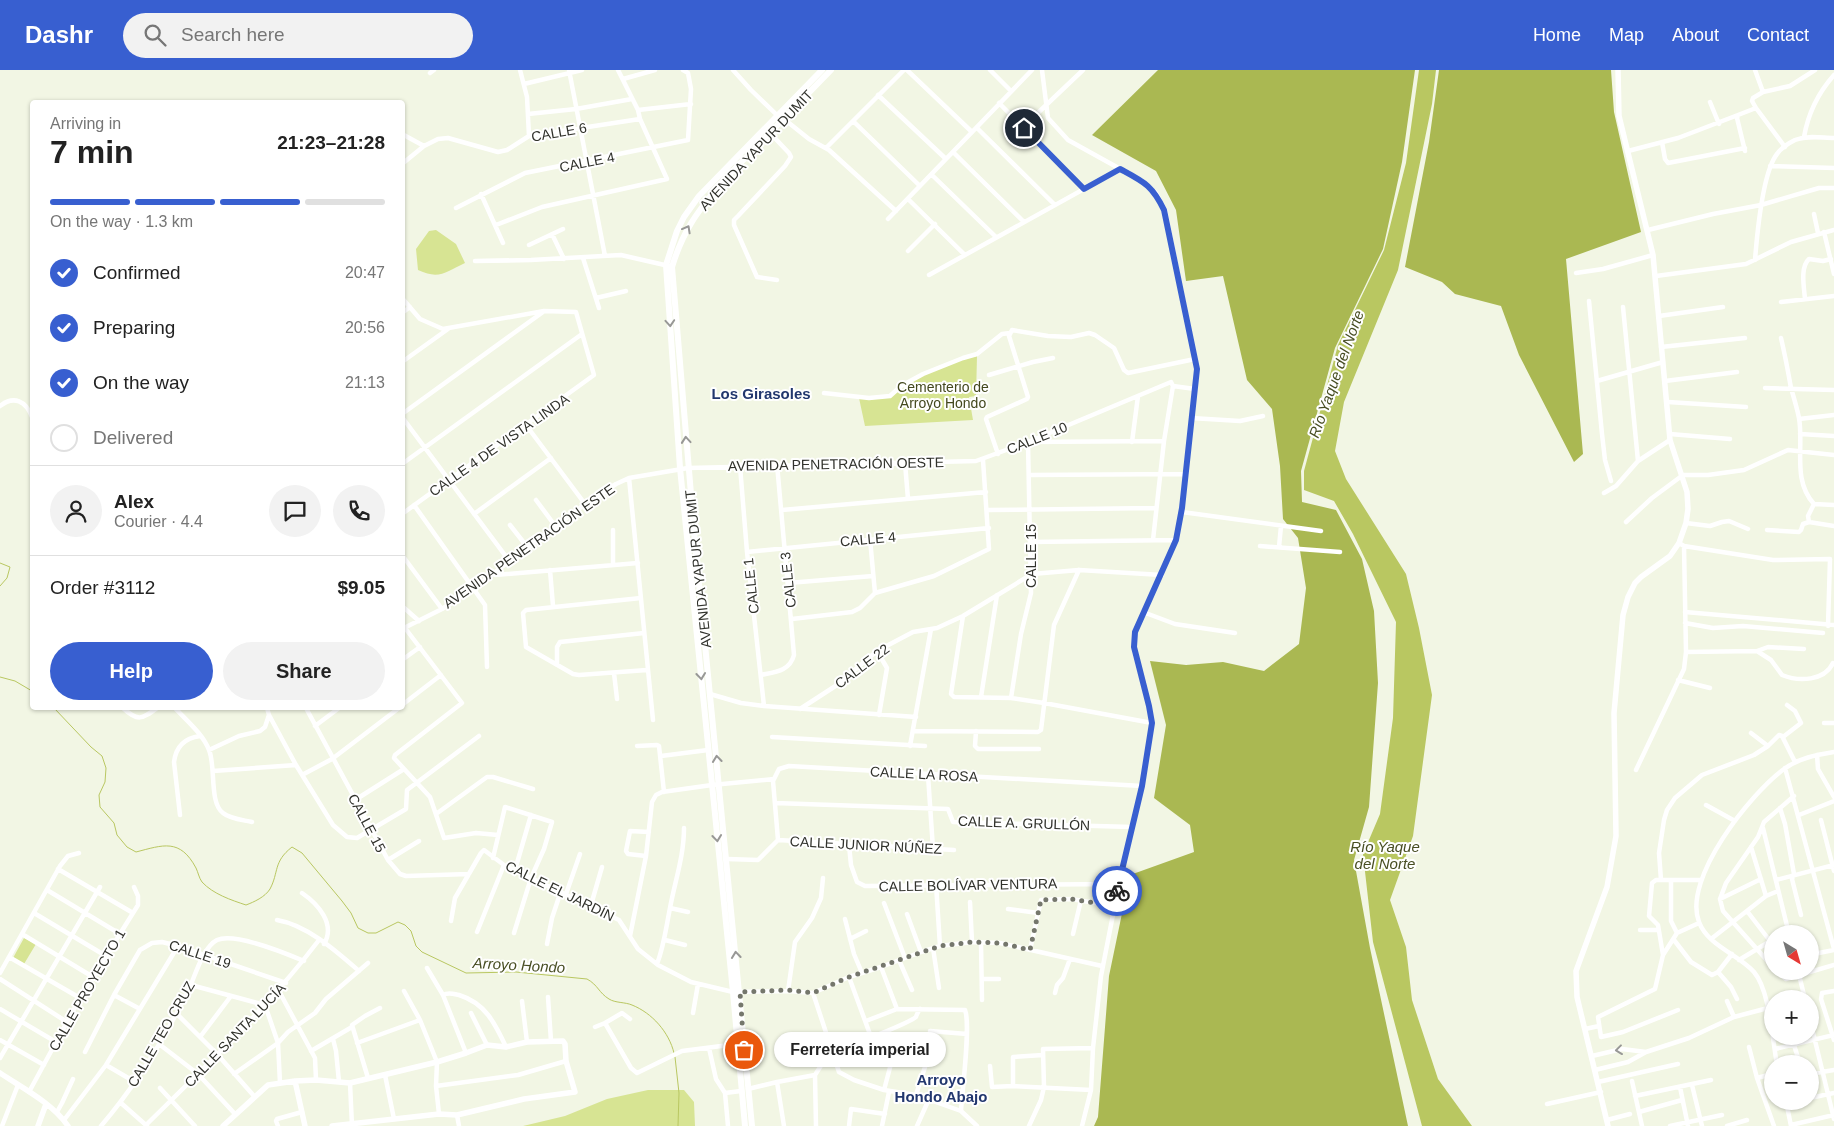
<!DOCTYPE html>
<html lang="en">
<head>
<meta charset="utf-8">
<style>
  body { margin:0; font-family:Helvetica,sans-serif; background:#f2f2f2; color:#222; height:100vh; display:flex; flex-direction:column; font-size:19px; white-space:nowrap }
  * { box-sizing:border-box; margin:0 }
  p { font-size:16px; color:#767676 }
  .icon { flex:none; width:28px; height:28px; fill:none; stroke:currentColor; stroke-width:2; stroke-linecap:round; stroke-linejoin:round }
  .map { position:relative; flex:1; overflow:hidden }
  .sheet { position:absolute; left:30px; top:30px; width:375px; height:610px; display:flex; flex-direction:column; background:#fff; border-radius:5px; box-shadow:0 1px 4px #0004 }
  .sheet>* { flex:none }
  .needle { width:32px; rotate:143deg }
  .fabs { position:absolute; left:1764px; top:855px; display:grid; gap:10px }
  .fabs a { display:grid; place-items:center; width:55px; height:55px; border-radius:50%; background:#fff; box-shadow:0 1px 4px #0004; font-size:25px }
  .pin { position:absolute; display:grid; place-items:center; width:42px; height:42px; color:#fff; margin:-21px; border:2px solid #fff; border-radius:50%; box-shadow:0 1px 5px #0007 }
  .courier { position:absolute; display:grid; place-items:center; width:50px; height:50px; margin:-25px; border:4px solid #385fd0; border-radius:50%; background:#fff; color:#222; box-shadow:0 1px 6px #0007 }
  .bubble { position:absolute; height:35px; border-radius:18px; background:#fff; box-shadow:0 1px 4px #0004; font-size:16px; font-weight:600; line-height:35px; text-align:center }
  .head em { font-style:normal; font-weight:600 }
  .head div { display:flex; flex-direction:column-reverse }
  .head { display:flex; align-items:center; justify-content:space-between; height:85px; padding:0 20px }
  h1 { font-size:32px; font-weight:600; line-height:38px }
  .bar { display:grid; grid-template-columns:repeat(4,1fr); gap:8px 5px; align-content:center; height:60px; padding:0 20px }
  .bar i { height:6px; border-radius:4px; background:#e0e0e0 }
  .bar .current { background:#385fd0 }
  .bar p { grid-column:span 4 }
  .line { display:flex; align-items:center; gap:12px; padding:0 20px; border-top:1px solid #e0e0e0 }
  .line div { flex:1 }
  .round { display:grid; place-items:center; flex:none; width:52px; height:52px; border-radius:26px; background:#f2f2f2 }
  ol { padding:0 20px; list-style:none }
  li { display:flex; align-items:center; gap:15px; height:55px }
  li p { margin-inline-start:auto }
  li .icon { padding:5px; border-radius:50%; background:#385fd0; color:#fff; stroke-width:4 }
  li:last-child { color:#767676 }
  li i { width:28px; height:28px; border:2px solid #e0e0e0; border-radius:50% }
  .action { display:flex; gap:10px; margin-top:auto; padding:10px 20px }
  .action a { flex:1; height:58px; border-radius:30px; background:#385fd0; color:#fff; font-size:20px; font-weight:600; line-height:58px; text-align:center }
  .action a+a { background:#f2f2f2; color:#222 }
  header { display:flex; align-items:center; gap:30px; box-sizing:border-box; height:70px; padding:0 25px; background:#385fd0; color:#fff }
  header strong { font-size:24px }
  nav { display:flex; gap:28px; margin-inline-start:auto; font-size:18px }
  .search { width:350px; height:45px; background:#f2f2f2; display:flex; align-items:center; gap:12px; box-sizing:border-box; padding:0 18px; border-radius:28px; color:#767676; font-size:19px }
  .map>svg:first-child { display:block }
</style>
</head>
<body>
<header>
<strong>Dashr</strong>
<div class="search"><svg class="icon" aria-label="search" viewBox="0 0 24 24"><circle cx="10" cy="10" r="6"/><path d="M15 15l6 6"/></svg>Search here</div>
<nav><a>Home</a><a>Map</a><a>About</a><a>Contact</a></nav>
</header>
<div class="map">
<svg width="1834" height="1056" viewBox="0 0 1834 1056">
  <rect width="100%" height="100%" fill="#f2f6e4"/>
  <path fill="#d7e493" d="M436 160 456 174 465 193C446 202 439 210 418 200L416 179 429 161Z
    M977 286 976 326 969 327 973 350 865 356 859 328H889L921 306 962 289Z
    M24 868 36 874 24 894 13 888Z
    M648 1020H684L694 1032 695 1056H523L565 1046 607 1029Z"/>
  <path fill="#aab852" d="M1158 0H1415L1402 92 1383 179 1335 278 1301 401 1302 432 1336 440 1362 489 1374 541 1378 613 1369 737 1354 790 1370 878 1408 1056H1094L1098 1047 1109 906 1130 805 1194 782 1190 755 1154 728 1166 655 1150 591 1186 595 1223 592 1264 601 1299 574 1306 518 1298 468 1283 449 1280 396 1272 339 1247 310 1223 206 1186 211 1176 140 1156 101 1092 65Z
    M1439 0H1611L1614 42 1641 162 1566 189 1583 384 1574 392 1519 285 1501 236 1455 224 1442 212 1405 197 1429 72Z"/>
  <path fill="#b9c761" d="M1419 0H1436L1432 34 1398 200 1344 332 1335 381 1346 409 1406 504 1419 558 1432 625 1413 766 1390 830 1406 877 1412 930 1438 1009 1472 1056H1422L1373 872 1363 784 1380 744 1393 648 1396 552 1353 464 1334 431 1304 420V401L1338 275 1384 180 1406 93Z"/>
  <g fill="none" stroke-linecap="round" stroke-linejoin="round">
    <path stroke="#b9c761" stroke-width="1" d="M0 493 10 497 7 508 0 516
      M0 607 15 611 32 621
      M54 638 91 677 102 686 106 698 105 712 99 725 100 737 114 753 117 765 127 777 136 782C163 775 180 768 196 798 198 802 199 808 202 812 213 824 231 830 246 835 254 832 265 827 270 819 279 802 273 792 292 777L302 783 342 831 351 843 358 858 368 863H376L398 852 405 855 411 861 416 876 422 882 466 903 516 902 587 909C598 915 599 923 609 929 615 933 625 932 632 935 652 943 669 962 674 983
      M675 987 679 1023 678 1056"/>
    <path stroke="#fff" stroke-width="4.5" d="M520 0 527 27 529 66
      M569 0 605 186
      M733 0 751 20 778 46 784 49 809 69 829 80 896 141
      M907 0 972 62
      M990 0 1011 21
      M1042 0 1048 48 1068 70 1142 111 1156 123 1165 140 1197 299 1182 438 1176 470 1135 562 1134 577 1135 584 1149 636 1152 653 1142 716 1119 814 1101 906 1093 978 1091 1020 1082 1056
      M1755 0 1763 22
      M430 3 434 0
      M623 9 655 0
      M524 14 582 0
      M878 25 946 89
      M1710 32 1719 54
      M999 33 1084 119
      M638 40 691 34
      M528 44 576 39 632 29
      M853 51 920 116
      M1023 57 1083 0
      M977 58 1055 135
      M770 63 789 83 791 87 785 96 738 146 734 150V155L757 207 777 210
      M402 64 424 76
      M1804 67C1808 44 1818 23 1834 5
      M1662 72 1665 89 1668 93 1745 78
      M1785 77 1756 38 1752 31 1753 28 1763 22 1790 16 1815 0
      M826 78 904 0
      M1628 81 1678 68 1738 45
      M1745 81 1737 48 1738 45 1756 38
      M953 82 1024 152
      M402 94 424 76 438 69 448 68 498 82 507 80 529 66 640 49
      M1770 96 1834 98
      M932 105 996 167
      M481 124 503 173
      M908 129 965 185
      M456 138 525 103 688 70 691 19 688 3 683 0
      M1814 144 1818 163
      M888 149 1032 0
      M496 155 542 137 667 109 640 49 638 40 618 0
      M1648 160 1713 144 1761 135 1819 118H1834
      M1824 162 1834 204
      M552 164 564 189
      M529 175 563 159
      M908 181 935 154
      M583 188 599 238
      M1755 190C1757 165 1762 103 1777 84 1781 78 1789 73 1795 70 1807 65 1822 68 1834 68
      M475 191 531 190 621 185 669 196
      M1576 203 1603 199 1653 185
      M929 205 1120 99
      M1656 206 1746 194 1791 172 1834 160
      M402 228 420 249 443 259 544 241 576 242 594 305 402 444
      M596 228 626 221
      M1805 229C1804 217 1800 197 1809 189L1823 191 1831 189
      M1589 231 1602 364 1605 390 1611 411
      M1781 232 1834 226
      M1623 237 1638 391
      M402 243 410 237
      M1659 246 1723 237
      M1781 268C1785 285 1788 301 1791 318 1794 328 1797 338 1799 348 1804 377 1792 410 1814 434L1834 435
      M1661 277 1745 268
      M402 292 448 259
      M989 305 1033 292 1053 288
      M1597 311 1663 292
      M1665 311 1737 302
      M1173 316 1195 319
      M1765 318 1834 320
      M824 323 869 328 890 326 901 316 923 304 963 288 977 284 1002 264 1010 263
      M1668 332 1746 337
      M0 336C14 325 26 331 32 347
      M402 344 543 242
      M402 347 510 492
      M1191 348 1240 351 1263 346
      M1799 349 1834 345
      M526 355 585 434
      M1670 364 1730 369
      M1800 364 1834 366
      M1132 372 1138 326
      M998 384 986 349 987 347 1027 329 1028 327 1009 266 1012 260 1048 266 1071 267 1089 263 1095 265 1114 278 1124 300 1128 303 1195 289
      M905 393 908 429
      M402 394 582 264
      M740 396 747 482 764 636
      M1030 405 1186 404
      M629 408 653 650
      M1604 423 1616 416 1638 391 1670 370
      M536 430 556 457
      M1814 434 1808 446 1809 452 1834 456
      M414 435 485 535 487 597
      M782 440 986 422
      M987 440 1156 438
      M1182 442 1321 461
      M474 444 551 388
      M1626 452 1652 428 1683 405H1708L1744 400 1788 380 1834 385
      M1686 453 1710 456 1722 452 1729 451 1748 459
      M510 455 528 478
      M1767 460 1799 462 1801 460 1803 454 1809 452
      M870 469 875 523
      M1031 472 1176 470
      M1679 473 1684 476 1773 490 1830 489 1828 556
      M1260 476 1340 482
      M1279 477 1281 456
      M747 482 989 458
      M402 485 442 539
      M613 495V460
      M550 500 553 536
      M495 505 638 493
      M788 513 873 506
      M641 528 526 540 523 543 526 577 573 604 579 605 647 600
      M402 536 419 551
      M1143 542 1175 554 1235 563
      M1685 542 1834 555
      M963 546 951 624 954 627 1011 628 1044 633 1152 653
      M792 549 852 542 860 538 875 523 934 506 989 479 983 390
      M1685 553 1713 558 1743 556 1823 563
      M405 558 462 633 395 685 394 688 430 727 444 768 476 763 498 765
      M402 559 442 539 474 518 585 434 616 414 629 408 688 398 976 391 1028 372 1171 312 1173 316 1164 371 1153 470
      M877 581 887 598 879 645
      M1757 581 1768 577 1804 579
      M1686 582 1757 581 1771 590 1782 605C1799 612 1825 611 1833 593
      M402 590 420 577
      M557 595V577L560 572 644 563
      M614 603 617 629
      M761 605C775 602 790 601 794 585L777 394
      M1678 610 1710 618
      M710 624 741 633 764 636 916 647
      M981 627 997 525
      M1011 628 1021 564 1031 523 1028 372 1164 371
      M402 635 441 605
      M123 638C138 652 142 649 157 638
      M175 638C186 650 203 664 209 680 216 696 209 733 223 743 230 749 244 750 252 752
      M267 638 269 645 296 695 333 755 347 767 357 768 406 739 407 720 479 666
      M306 638 388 790 400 804 406 806 469 804
      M800 639 837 615 877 581 913 562 937 558 963 546 1032 504 1079 500 1162 505
      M1824 653H1834
      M315 656 339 638
      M913 661 1038 662 1041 660 1054 555 1079 500
      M976 661 975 676 978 679H1039
      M1751 663 1768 676
      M772 667 925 676
      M1783 667 1801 653 1795 641 1787 635
      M637 676 657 675 659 676 664 722
      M910 676 931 559
      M209 680 239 666 260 661 265 657 269 645
      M1817 685 1818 699 1834 727
      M661 686 708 680
      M1785 698 1834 879
      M1636 700 1684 599 1686 582 1684 476
      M213 701 296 695
      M302 705 332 689 399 638
      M928 705 933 779
      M355 730 404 699
      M775 733 948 739 953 752 1132 757
      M1706 735 1735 751
      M1780 738 1785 754 1794 804 1792 809 1801 845
      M436 744 487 707H493L533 719
      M180 745 174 692C176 676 185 668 200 666
      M1799 745 1834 731
      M1821 750 1834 801
      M1763 758 1789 864
      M778 770 773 711 779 699 789 696 1142 716
      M849 775 851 795 857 812 865 816 1119 814
      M1751 777 1766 826
      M646 786 628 784 626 781 630 761 649 762
      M493 788 505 737 552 752 544 779 531 808 514 863
      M727 789 758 790 778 770 954 780
      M388 790 419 771
      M58 799 133 843
      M515 800 531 745
      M1661 810 1659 783 1664 750 1667 740 1675 728 1702 705 1754 685 1768 676 1779 665 1782 666 1795 692
      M1671 810V851L1677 863
      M1776 810 1834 795
      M936 814 940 876
      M47 820 120 864
      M302 823C318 834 336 854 324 874
      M566 824 580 784
      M1720 829 1761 809
      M970 832 972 872
      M884 833 905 888
      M591 835 602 797
      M670 838 688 842
      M1008 839 1038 843
      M1747 841 1770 871
      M34 843 106 886
      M907 844 921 882
      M845 849 854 884 862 903
      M277 850C307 855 336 881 359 901
      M451 851 455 828 481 783 484 780 504 795 619 850 638 879 658 895 691 912 733 922 788 921 813 923 849 907 881 897 921 882 940 876 972 872 1000 873 1102 896
      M1640 860H1658
      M477 862 504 795
      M22 864 93 907
      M1073 864 1081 830
      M630 866 646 786 652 732 656 725 662 722 712 715 774 709
      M850 869 866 861
      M1711 869 1766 826 1778 821
      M665 870 685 875
      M1674 870 1691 892 1712 905 1718 902 1731 917 1737 929
      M981 873 982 930
      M547 874 552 848 561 821
      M933 878 939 918
      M1030 880 1041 830 1071 829 1114 836
      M1814 884 1834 880
      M1663 885 1658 855 1649 846 1652 813 1656 810H1701
      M9 887 80 928
      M899 890 912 920
      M1739 890 1772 870
      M657 894C664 876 666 858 670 838 675 811 684 786 684 758
      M1772 896 1723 841 1720 829 1726 813 1758 767 1764 752 1794 726
      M881 897 897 939
      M427 898 443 925 466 983
      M1777 901 1786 909 1834 895
      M1798 901 1805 929
      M1718 902 1732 884
      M0 903 60 796 68 786 79 783
      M849 907 871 967
      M0 909 67 952
      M982 909H999
      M191 915 265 935 278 973 280 1013
      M279 921 315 988 316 1010
      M404 921 420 950 437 992 436 1016 439 1044
      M788 921 795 872 812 848 821 828 823 808
      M1834 921 1822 923 1821 929 1834 970
      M813 923 839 1002 854 1010 884 1020 916 1025 961 1041 977 1056
      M1055 923 1057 915 1063 908 1070 889
      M114 925 140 939
      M443 925C449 922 453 924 459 925 485 933 495 953 506 977
      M548 927 551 971
      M522 931 527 972
      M1727 931 1734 947
      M0 939 56 972
      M1678 940 1623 962 1601 967 1598 947 1655 919 1663 885 1677 863 1699 853
      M471 943 487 975
      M693 943 698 914
      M177 944 217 984 254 1026
      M1810 950 1834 1049
      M866 951 897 939 965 940C971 954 962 1022 961 1041
      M605 953 622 943 630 949
      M595 957 605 953 631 998 637 1003 682 981 737 974
      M1585 959 1599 956
      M930 961 967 964
      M200 967 231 926
      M333 969 336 981 339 1012
      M827 969 871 967C878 965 912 951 916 947 916 946 919 940 920 939
      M0 970 44 995
      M357 973 420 950
      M159 974 198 1004 235 1044
      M1794 975 1800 994
      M1749 977 1757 1008 1774 1056
      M709 978 716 1009 725 1023
      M1775 979 1834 965
      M311 981 352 957
      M85 982 114 925 140 880 152 873 162 872 178 876 286 913
      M1043 985 1013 987V1016L1091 1020
      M832 986 857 984 892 990 884 1020
      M1592 986 1622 979 1646 982
      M0 988 100 817
      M1777 994C1772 969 1770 921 1754 902 1738 884 1708 876 1699 852 1682 809 1751 723 1784 699 1799 688 1816 685 1834 682
      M106 995 135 1012
      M990 996 992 1017 1013 1016
      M1595 1000 1628 992 1646 982 1689 968 1734 947 1768 938
      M234 1004 278 973 288 962 315 943 326 929 368 893
      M1810 1004 1834 1000
      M385 1005 394 1049
      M368 1008 352 955 365 946 380 938
      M1757 1008 1772 1004
      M1632 1011 1642 1056
      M777 1012 784 1056
      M1598 1012 1678 994
      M350 1013 352 1056
      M1692 1015 1702 1056
      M436 1016 518 1005 566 991
      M1680 1017 1688 1056
      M160 1018 195 1056
      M748 1019 777 1012 815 1005
      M29 1022 80 928 138 835V826L134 817
      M916 1025 933 972
      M1635 1026 1711 1010
      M1810 1028 1834 1023
      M1786 1031 1791 1056
      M121 1033 147 1056
      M1786 1033 1795 1031
      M1547 1034 1601 1022
      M57 1042 62 1033 73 1009
      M1639 1042 1682 1030
      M457 1045 459 1056
      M64 1050 106 995 178 876
      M1607 1050 1630 1044
      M146 1055C206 996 268 937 319 870
      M1791 1055 1834 1045
      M2 1056 18 1015
      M101 1056C136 1015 165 968 189 919 195 906 203 877 217 870 235 862 285 883 304 891
      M278 1056 276 1051 277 1049 302 1042
      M728 1056 725 1023 741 1021
      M816 1056 815 1005 822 994 833 990
      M849 1056 851 1039 885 1044
      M882 1056 889 1022
      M917 1056 929 1029
      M1029 1056 1041 1030 1044 1017 1043 979 1093 978
      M1670 1056 1722 1045
      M1727 1056 1747 1050"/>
    <path stroke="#fff" stroke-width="5.5" d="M0 1003C24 1019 52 1033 68 1056
      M295 1011 305 1056
      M38 1056 46 1034
      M223 1056 268 1015 295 1011 316 1010 350 1013 437 992 466 983 487 975 506 977 527 972 563 971 565 974 566 991 575 1022 524 1029 457 1045 439 1044 332 1056
      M1608 1056 1577 927 1576 901 1607 817 1616 766 1614 643 1623 545 1628 527 1635 513 1641 507 1670 486 1679 473 1686 453 1688 439 1687 422 1670 370 1653 185 1619 46 1618 0"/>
    <path stroke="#fff" stroke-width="6" d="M745 1056 733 922 680 398 666 195 677 161 684 147 699 126 822 0
      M752 1056 695 472 672 197C683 161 696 144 719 115L831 0"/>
  </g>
  <defs><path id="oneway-chevron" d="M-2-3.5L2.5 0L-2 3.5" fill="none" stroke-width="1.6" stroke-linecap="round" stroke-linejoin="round" transform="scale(1.25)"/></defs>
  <g stroke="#989896">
    <use href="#oneway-chevron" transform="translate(687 159) rotate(-61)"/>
    <use href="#oneway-chevron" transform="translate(670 253) rotate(86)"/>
    <use href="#oneway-chevron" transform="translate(686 370) rotate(-95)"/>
    <use href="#oneway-chevron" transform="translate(701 606) rotate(84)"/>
    <use href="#oneway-chevron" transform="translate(717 689) rotate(-96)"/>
    <use href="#oneway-chevron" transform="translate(717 768) rotate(84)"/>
    <use href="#oneway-chevron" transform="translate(736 885) rotate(-96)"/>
    <use href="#oneway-chevron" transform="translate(1619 980) rotate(173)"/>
  </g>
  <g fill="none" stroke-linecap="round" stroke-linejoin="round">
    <path stroke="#75776c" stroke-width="5" stroke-dasharray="0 9" d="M744 980 740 922 788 920 813 923 849 907 940 876 972 872 1000 873 1030 880 1041 830 1071 829 1114 836 1117 821"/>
    <path stroke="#385fd0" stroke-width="6" d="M1024 58 1084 119 1120 99C1144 112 1152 115 1164 140L1197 299 1182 438 1176 470 1135 562 1134 577 1149 636 1152 653 1142 716 1117 821"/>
  </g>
  <g text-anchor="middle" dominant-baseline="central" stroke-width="4" stroke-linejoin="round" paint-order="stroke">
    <g font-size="14" fill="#31322c" stroke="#fff">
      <text transform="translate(559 62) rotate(-10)">CALLE 6</text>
      <text transform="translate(756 80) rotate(-47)">AVENIDA YAPUR DUMIT</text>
      <text transform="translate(587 92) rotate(-11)">CALLE 4</text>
      <text transform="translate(1037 368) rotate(-22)">CALLE 10</text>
      <text transform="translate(499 375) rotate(-35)">CALLE 4 DE VISTA LINDA</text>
      <text transform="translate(836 394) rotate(-1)">AVENIDA PENETRACIÓN OESTE</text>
      <text transform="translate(868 469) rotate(-5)">CALLE 4</text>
      <text transform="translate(529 476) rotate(-35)">AVENIDA PENETRACIÓN ESTE</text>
      <text transform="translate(1031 486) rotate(-90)">CALLE 15</text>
      <text transform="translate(698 499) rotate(-96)">AVENIDA YAPUR DUMIT</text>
      <text transform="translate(788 510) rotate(-96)">CALLE 3</text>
      <text transform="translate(751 516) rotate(-96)">CALLE 1</text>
      <text transform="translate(862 596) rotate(-37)">CALLE 22</text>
      <text transform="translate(924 704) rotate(3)">CALLE LA ROSA</text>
      <text transform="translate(367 753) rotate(62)">CALLE 15</text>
      <text transform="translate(1024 753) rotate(2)">CALLE A. GRULLÓN</text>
      <text transform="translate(866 775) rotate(3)">CALLE JUNIOR NÚÑEZ</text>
      <text transform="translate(968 815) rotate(-1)">CALLE BOLÍVAR VENTURA</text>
      <text transform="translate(560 821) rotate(26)">CALLE EL JARDÍN</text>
      <text transform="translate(200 884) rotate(18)">CALLE 19</text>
      <text transform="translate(87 920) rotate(-60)">CALLE PROYECTO 1</text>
      <text transform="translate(161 964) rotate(-60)">CALLE TEO CRUZ</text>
      <text transform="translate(235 965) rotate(-46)">CALLE SANTA LUCÍA</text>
    </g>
    <g font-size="14" fill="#43481e" stroke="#fff">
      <text x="943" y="317">Cementerio de<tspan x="943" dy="16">Arroyo Hondo</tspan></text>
    </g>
    <g font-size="15" font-style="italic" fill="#484e23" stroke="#fff">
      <text transform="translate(1336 304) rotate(-70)">Río Yaque del Norte</text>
      <text x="1385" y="776">Río Yaque<tspan x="1385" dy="17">del Norte</tspan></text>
      <text transform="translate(519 895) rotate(3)">Arroyo Hondo</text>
    </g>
    <g font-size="15" font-weight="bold" fill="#22376e" stroke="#fff">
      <text x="761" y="323">Los Girasoles</text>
      <text x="941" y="1009">Arroyo<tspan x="941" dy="17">Hondo Abajo</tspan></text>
    </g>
  </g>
</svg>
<div class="fabs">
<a><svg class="needle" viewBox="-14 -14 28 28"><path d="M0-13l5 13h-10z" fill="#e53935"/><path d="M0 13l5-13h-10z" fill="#767676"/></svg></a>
<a>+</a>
<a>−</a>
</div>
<div class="pin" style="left:744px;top:980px;background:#ea580c"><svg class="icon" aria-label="bag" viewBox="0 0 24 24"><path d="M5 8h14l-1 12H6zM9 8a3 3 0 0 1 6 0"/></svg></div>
<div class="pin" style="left:1024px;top:58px;background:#1f2937"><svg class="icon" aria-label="home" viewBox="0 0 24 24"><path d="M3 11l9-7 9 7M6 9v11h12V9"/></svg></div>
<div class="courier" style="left:1117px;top:821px"><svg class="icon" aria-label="bike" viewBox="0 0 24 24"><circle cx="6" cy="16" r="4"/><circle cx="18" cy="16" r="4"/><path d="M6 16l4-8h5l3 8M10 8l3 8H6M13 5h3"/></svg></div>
<div class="bubble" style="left:774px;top:962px;width:172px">Ferretería imperial</div>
<section class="sheet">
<div class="head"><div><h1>7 min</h1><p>Arriving in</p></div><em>21:23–21:28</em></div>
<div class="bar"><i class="current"></i><i class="current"></i><i class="current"></i><i></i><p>On the way · 1.3 km</p></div>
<ol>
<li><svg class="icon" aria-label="check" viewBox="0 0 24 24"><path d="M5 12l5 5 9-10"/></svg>Confirmed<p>20:47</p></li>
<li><svg class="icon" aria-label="check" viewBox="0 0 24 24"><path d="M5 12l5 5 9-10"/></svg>Preparing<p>20:56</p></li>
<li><svg class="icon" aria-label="check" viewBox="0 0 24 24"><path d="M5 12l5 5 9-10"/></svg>On the way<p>21:13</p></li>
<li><i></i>Delivered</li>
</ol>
<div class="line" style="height:90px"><a class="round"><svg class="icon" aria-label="person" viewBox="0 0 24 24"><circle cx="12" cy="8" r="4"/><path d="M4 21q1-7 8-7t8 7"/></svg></a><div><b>Alex</b><p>Courier · 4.4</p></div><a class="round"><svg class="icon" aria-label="chat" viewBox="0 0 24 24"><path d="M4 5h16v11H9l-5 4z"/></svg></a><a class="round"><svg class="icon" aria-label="phone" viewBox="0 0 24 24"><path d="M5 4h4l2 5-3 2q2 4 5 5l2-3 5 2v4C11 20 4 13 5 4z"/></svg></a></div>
<div class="line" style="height:65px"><div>Order #3112</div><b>$9.05</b></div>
<div class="action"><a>Help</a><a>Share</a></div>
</section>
</div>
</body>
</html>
